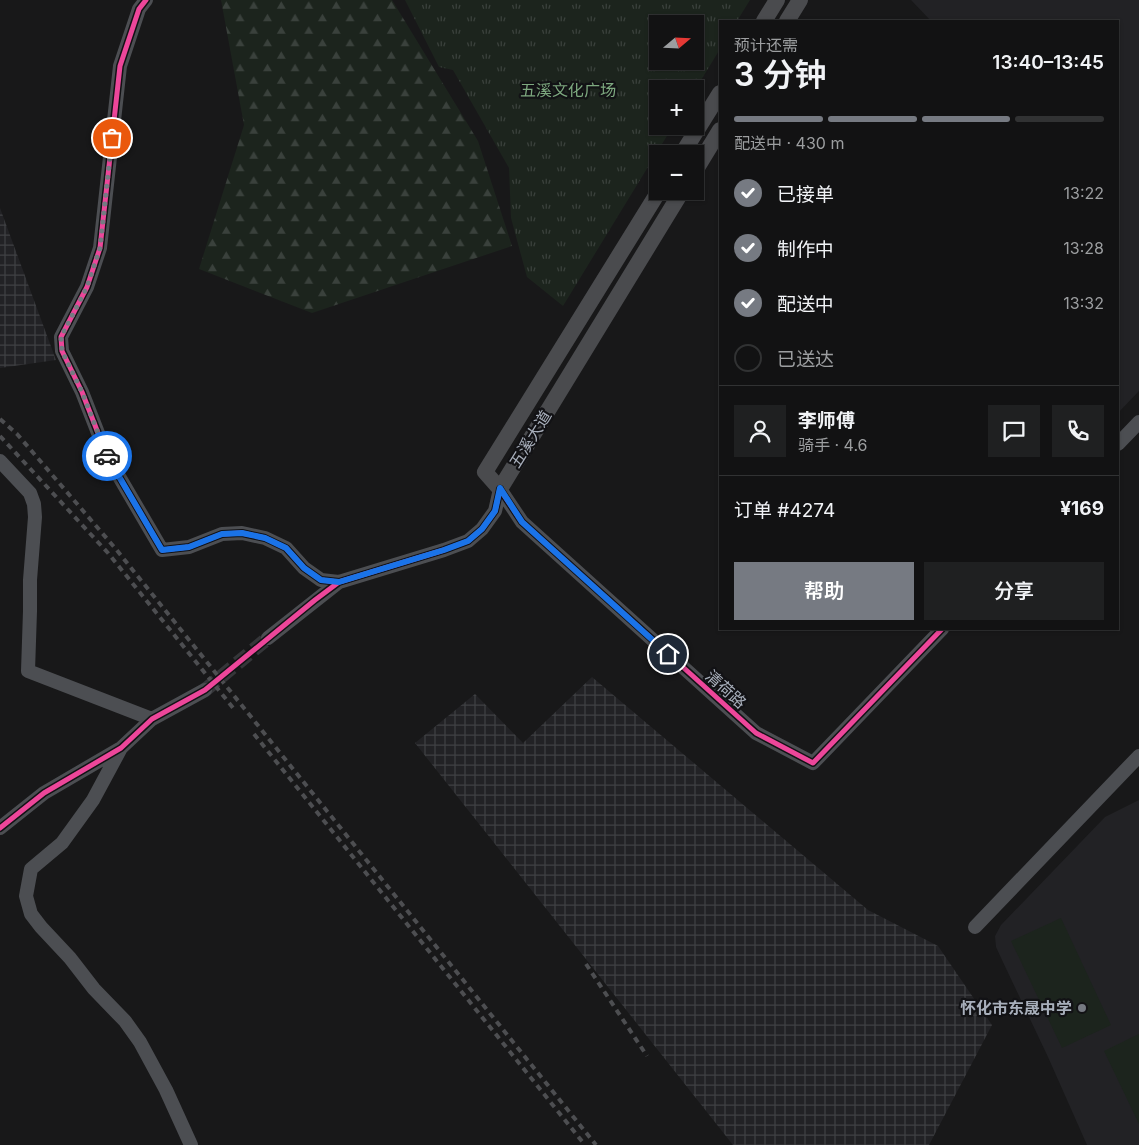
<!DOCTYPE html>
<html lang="zh">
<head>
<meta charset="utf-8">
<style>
  body { margin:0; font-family:Inter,"Noto Sans SC",sans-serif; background:#1f2021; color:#f1f3f6; height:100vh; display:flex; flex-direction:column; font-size:19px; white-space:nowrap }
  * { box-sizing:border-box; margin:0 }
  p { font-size:16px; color:#9c9ea0 }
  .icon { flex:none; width:28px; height:28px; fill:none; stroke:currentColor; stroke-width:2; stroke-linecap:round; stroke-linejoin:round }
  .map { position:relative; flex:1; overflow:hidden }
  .panel { position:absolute; left:719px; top:20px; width:400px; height:610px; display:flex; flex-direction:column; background:#121213; border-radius:0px; box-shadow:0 1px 4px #0004,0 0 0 1px #313233 }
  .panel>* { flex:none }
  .needle { width:32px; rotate:71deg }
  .buttons { position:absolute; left:649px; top:15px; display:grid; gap:10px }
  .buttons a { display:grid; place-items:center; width:55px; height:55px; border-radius:0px; background:#121213; box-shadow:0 1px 4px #0004,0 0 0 1px #313233; font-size:25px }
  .pin { position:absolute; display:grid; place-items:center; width:42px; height:42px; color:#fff; margin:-21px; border:2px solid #fff; border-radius:50%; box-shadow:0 1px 5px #0007 }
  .courier { position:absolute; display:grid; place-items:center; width:50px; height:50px; margin:-25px; border:4px solid #1a73e8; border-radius:50%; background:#fff; color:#222; box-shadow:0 1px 6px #0007 }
  .overview em { font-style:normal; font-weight:600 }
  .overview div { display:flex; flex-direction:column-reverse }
  .overview { display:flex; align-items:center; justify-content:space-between; height:85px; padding:0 15px }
  h1 { font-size:32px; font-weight:600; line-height:38px }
  .bar { display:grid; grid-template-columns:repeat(4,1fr); gap:8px 5px; align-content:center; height:60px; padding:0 15px }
  .bar i { height:6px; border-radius:4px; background:#313233 }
  .bar .current { background:#767a82 }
  .bar p { grid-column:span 4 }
  .line { display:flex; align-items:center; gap:12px; padding:0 15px; border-top:1px solid #313233 }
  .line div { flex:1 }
  .round { display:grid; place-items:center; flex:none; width:52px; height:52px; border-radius:0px; background:#1f2021 }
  ol { padding:0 15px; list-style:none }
  li { display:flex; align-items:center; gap:15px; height:55px }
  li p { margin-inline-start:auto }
  li .icon { padding:5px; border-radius:50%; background:#767a82; color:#fff; stroke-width:4 }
  li:last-child { color:#9c9ea0 }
  li i { width:28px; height:28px; border:2px solid #313233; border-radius:50% }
  .button { display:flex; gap:10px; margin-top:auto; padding:10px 15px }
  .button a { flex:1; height:58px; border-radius:0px; background:#767a82; color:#fff; font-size:20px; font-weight:600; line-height:58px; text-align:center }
  .button a+a { background:#1f2021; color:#f1f3f6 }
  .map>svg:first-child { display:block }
</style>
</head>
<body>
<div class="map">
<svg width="1139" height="1145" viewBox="0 0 1139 1145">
  <defs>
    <pattern id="industrial-grid" width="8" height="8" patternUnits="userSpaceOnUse" patternTransform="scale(1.25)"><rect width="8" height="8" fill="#222225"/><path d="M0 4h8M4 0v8" fill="none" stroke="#3f4043"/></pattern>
    <pattern id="grass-tufts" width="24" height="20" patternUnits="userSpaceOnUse" patternTransform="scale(1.25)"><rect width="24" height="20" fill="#1c241d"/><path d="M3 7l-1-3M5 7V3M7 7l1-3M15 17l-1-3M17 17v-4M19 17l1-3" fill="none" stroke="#3a413c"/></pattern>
    <pattern id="forest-firs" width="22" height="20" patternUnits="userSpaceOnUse" patternTransform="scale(1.25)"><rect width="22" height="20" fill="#1c241d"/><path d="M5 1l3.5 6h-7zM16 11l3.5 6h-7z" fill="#3a413c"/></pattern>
  </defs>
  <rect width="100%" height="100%" fill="#181819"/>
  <path fill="#222225" d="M911 0H1139V391L1118 413V21H931Z
    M1139 800V1145H1087L1048 1057 1002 960 996 947 995 936 1001 925 1105 817Z"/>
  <path fill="url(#industrial-grid)" d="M0 208 56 360 0 368Z
    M592 677 868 910 938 946 992 1025 929 1145H733L415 743 475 694 523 743Z"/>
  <path fill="url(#grass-tufts)" fill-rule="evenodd" d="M405 0H750L737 21H720V49L695 90V89H658V126H673L563 306 527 277 511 218 509 168 453 70 439 67ZM658 24H695V61H658Z"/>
  <path fill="url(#forest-firs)" d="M221 0H392L478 141 512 246 312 313 199 269 244 125Z"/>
  <path fill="#1c241d" d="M1061 918 1111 1025 1062 1048 1011 941Z
    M1139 1034V1124L1104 1051Z"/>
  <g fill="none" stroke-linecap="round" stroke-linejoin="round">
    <path stroke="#353639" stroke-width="14" stroke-dasharray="14 7" stroke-linecap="butt" d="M205 690 268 638"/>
    <path stroke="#4c4e52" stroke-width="14" d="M146 0 139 9 120 66 100 248 87 287 61 337 62 351 82 392 107 456 162 550 189 547 222 534 242 533 265 538 286 548 304 568 321 580 339 582
      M1118 444 1139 422
      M0 461 30 493 34 504 35 517 30 580V611L28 671 152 719
      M500 489 522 522 756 733 813 763 942 629
      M268 638 339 582 444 550 468 541 482 529 495 511 500 489
      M121 748 93 800 62 843 31 869 26 896 31 914 41 927 70 958 94 989 125 1021 140 1042 166 1090 191 1145
      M0 828 44 793 121 748 152 719 205 690
      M975 927 1139 756"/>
    <path stroke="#4a4b4e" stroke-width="16" d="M764 21 777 0
      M787 21 800 0
      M682 154 720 93
      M695 171 720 130
      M659 191 485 472 500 489 682 191"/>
    <path stroke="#4d4e51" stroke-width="4" stroke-dasharray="6 5" stroke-linecap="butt" d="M0 419 17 434 115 548 596 1145
      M0 436 108 553 234 709
      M254 734 585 1145
      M586 964 647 1056"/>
    <g stroke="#121215" stroke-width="8">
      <path id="cycleway" d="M146 0 139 9 120 66 100 248 87 287 61 337 62 351 82 392 107 456 162 550 189 547 222 534 242 533 265 538 286 548 304 568 321 580 339 582
        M500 489 522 522 756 733 813 763 942 629
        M0 828 44 793 121 748 152 719 205 690 315 600 339 582 444 550 468 541 482 529 495 511 500 489"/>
    </g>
    <use href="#cycleway" stroke="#ed469a" stroke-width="5"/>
  </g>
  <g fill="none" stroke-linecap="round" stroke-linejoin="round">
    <path stroke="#767a82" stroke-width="5" stroke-dasharray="0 9" d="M107 456 82 392 62 351 61 337 87 287 100 248 112 138"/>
    <path stroke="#1a73e8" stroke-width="6" d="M107 456 162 550 189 547 222 534 242 533 265 538 286 548 304 568 321 580 339 582 444 550 468 541 482 529 495 511 500 488 522 522 668 654"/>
  </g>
  <circle fill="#767a82" stroke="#121215" stroke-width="2" cx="1082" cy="1008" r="5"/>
  <g text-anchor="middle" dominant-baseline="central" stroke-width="4.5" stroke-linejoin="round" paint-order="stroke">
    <g font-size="16" fill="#7da87f" stroke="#121215">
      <text x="568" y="90">五溪文化广场</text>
    </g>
    <g font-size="16" fill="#a8afbb" stroke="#121215">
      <text transform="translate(530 439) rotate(-58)">五溪大道</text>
      <text transform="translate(726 689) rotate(42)">清荷路</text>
    </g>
    <g font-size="16" font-weight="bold" fill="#a8afbb" stroke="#121215" text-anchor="end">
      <text x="1072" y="1008">怀化市东晟中学</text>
    </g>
  </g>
</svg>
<div class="buttons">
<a><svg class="needle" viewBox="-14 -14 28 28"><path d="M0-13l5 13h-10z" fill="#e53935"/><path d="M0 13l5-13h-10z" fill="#9c9ea0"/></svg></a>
<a>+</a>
<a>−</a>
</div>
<div class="pin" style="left:112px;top:138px;background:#ea580c"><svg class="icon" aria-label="bag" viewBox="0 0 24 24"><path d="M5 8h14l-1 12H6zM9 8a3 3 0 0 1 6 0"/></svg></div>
<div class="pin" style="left:668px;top:654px;background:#1f2937"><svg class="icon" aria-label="home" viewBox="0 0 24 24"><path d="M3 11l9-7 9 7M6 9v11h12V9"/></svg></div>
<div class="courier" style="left:107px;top:456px"><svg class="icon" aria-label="car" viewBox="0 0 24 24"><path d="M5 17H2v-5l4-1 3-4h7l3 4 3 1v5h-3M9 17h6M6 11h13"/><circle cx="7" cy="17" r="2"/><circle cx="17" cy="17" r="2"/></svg></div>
<section class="panel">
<div class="overview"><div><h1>3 分钟</h1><p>预计还需</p></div><em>13:40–13:45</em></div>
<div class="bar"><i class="current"></i><i class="current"></i><i class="current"></i><i></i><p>配送中 · 430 m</p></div>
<ol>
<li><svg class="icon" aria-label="check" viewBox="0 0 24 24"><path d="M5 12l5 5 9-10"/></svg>已接单<p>13:22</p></li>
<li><svg class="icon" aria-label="check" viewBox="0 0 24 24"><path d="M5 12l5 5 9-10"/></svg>制作中<p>13:28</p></li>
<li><svg class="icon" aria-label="check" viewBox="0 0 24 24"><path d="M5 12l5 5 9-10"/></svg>配送中<p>13:32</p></li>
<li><i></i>已送达</li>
</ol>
<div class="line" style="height:90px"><a class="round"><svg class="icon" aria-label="person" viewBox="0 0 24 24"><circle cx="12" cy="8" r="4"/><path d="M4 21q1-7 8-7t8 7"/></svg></a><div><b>李师傅</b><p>骑手 · 4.6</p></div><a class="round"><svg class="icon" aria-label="chat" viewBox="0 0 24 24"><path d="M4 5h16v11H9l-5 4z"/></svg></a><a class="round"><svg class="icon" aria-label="phone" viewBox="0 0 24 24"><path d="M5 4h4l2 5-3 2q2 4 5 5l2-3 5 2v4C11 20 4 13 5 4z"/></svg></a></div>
<div class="line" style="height:65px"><div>订单 #4274</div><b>¥169</b></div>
<div class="button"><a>帮助</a><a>分享</a></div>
</section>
</div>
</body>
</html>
